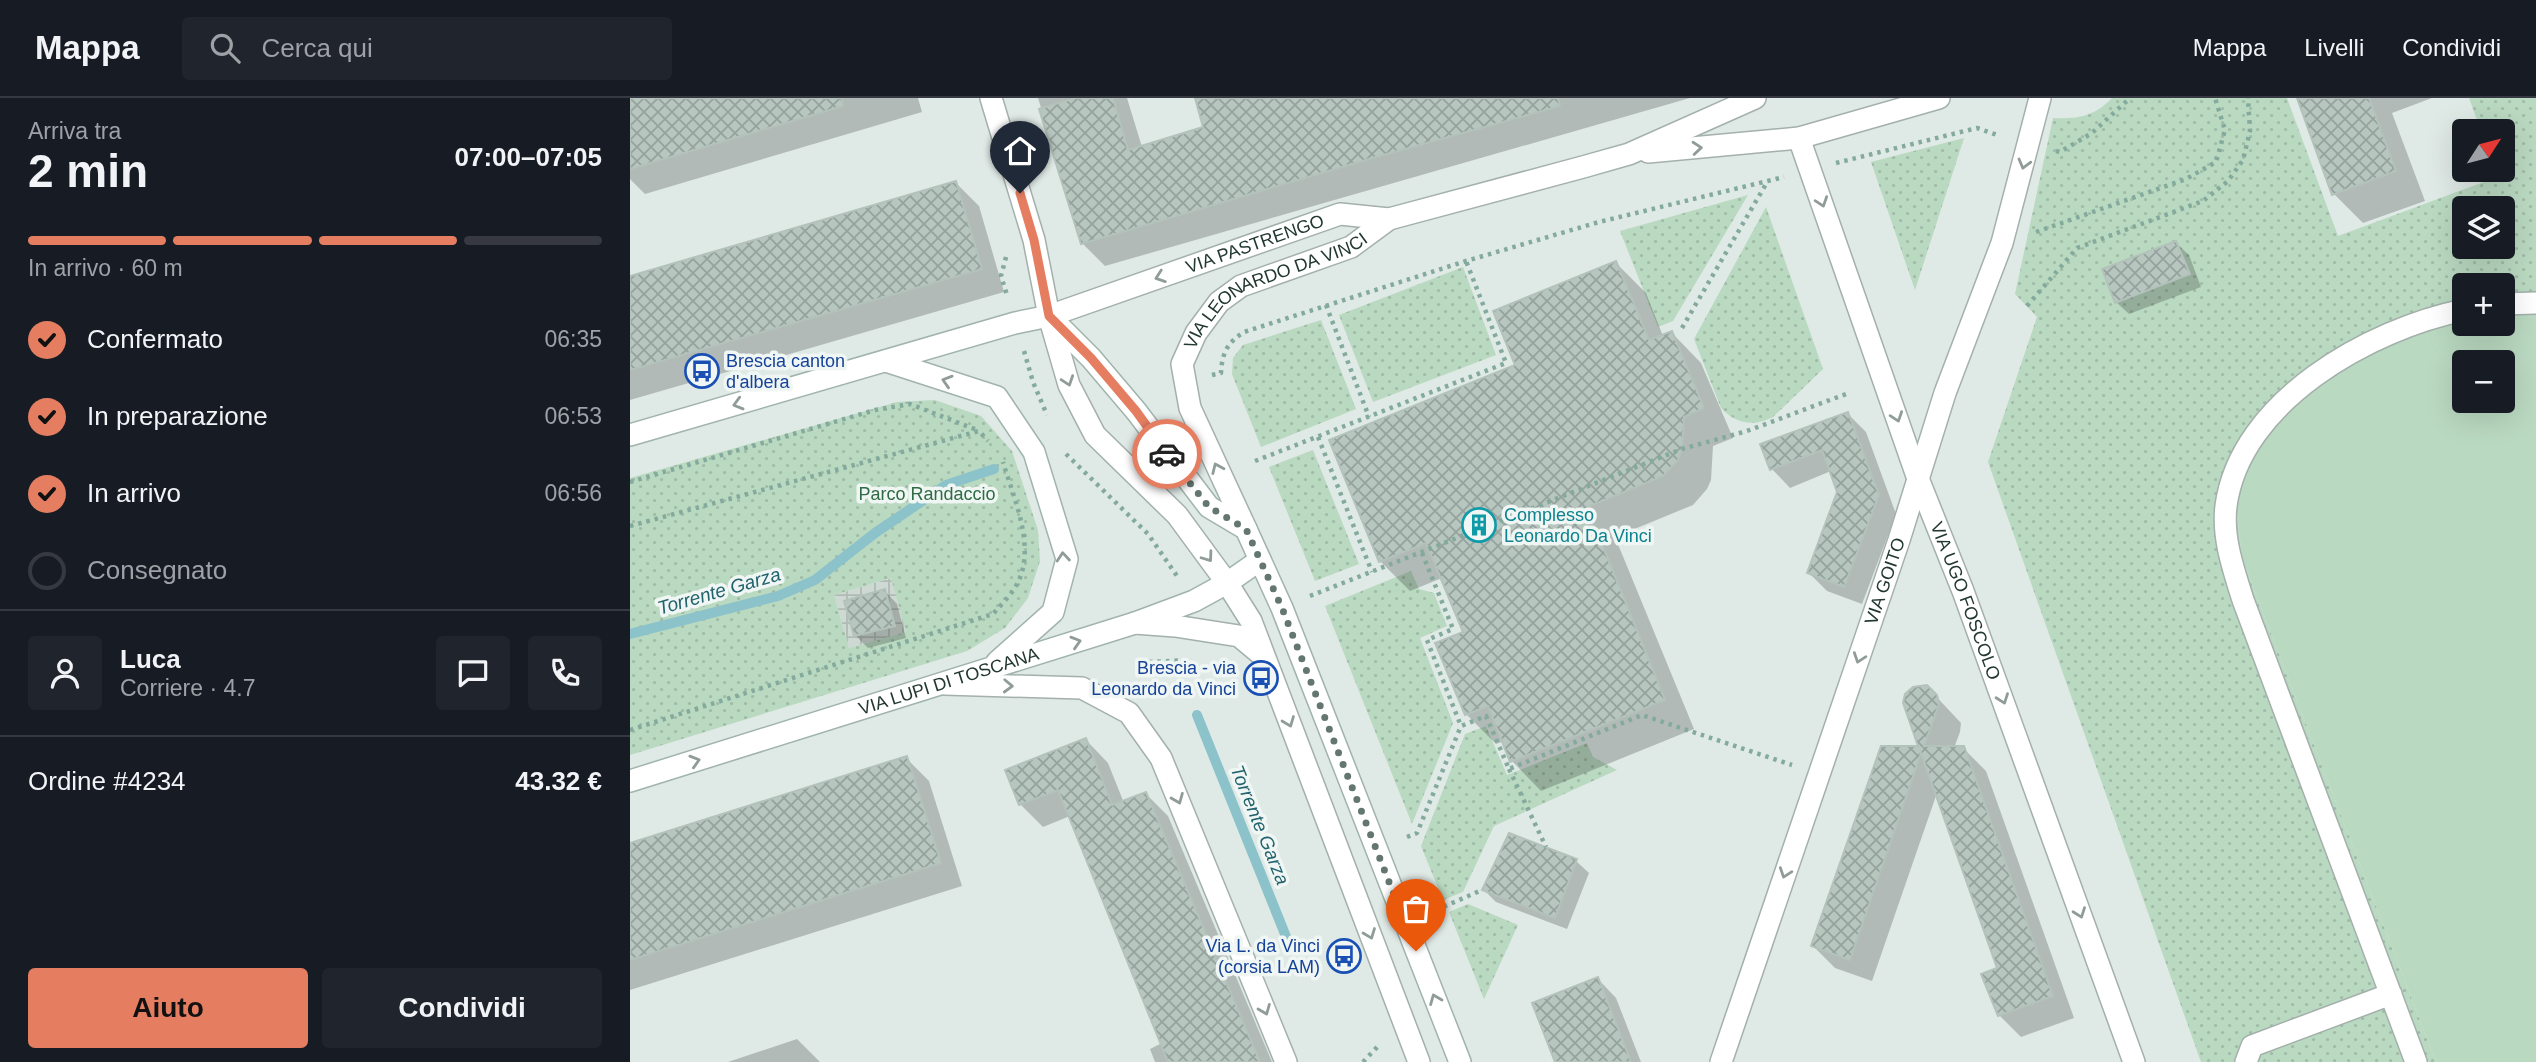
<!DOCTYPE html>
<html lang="it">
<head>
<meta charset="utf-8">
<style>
  body { margin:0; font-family:Arial,sans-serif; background:#20242c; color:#f1f3f6; height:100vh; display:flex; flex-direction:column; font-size:26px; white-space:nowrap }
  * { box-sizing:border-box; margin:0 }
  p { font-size:23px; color:#9ea1a6 }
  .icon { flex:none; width:38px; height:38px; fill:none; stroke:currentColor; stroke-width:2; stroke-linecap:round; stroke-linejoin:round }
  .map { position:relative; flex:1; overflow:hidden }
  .details { display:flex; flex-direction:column; background:#171b24; width:630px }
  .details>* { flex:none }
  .needle { width:46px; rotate:54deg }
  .fabs { position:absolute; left:1822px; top:21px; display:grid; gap:14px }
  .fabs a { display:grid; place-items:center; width:63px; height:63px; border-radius:7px; background:#171b24; box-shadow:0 7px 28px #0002; font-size:35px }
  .pin { position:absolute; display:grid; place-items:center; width:60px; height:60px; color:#fff; margin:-72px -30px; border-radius:50% 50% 50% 0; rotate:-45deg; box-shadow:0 0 7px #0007 }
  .pin .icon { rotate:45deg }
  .courier { position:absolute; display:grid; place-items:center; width:70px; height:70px; margin:-35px; border:5px solid #e57e61; border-radius:50%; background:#fff; color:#222; box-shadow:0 2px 9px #0007 }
  .summary em { font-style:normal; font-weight:700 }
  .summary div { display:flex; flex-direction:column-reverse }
  .summary { display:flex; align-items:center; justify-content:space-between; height:119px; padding:0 28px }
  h1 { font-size:46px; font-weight:700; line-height:52px }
  .bar { display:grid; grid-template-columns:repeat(4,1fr); gap:10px 7px; align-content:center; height:84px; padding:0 28px }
  .bar i { height:9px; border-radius:5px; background:#363941 }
  .bar .current { background:#e57e61 }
  .bar p { grid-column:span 4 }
  .line { display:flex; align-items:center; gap:18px; padding:0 28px; border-top:2px solid #363941 }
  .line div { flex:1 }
  .round { display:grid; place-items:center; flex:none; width:74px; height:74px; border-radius:7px; background:#20242c }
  ol { padding:0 28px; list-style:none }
  li { display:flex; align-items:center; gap:21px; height:77px }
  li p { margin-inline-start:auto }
  li .icon { padding:7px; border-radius:50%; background:#e57e61; color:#111; stroke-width:4 }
  li:last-child { color:#9ea1a6 }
  li i { width:38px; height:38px; border:4px solid #363941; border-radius:50% }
  .primary-button { display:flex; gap:14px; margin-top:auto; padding:14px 28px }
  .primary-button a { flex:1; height:80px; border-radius:7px; background:#e57e61; color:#111; font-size:28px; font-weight:700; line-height:80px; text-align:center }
  .primary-button a+a { background:#20242c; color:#f1f3f6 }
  header { display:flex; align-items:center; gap:42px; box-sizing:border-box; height:98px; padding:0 35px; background:#171b24; border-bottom:2px solid #363941 }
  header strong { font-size:33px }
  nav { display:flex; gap:38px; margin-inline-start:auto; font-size:24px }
  .search { width:490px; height:63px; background:#20242c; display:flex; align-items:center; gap:18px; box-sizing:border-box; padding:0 24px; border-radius:7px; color:#9ea1a6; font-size:26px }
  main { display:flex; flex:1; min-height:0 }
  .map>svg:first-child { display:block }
</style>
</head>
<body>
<header>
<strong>Mappa</strong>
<div class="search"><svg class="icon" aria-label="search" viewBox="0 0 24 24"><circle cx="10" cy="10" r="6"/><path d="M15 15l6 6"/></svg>Cerca qui</div>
<nav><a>Mappa</a><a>Livelli</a><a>Condividi</a></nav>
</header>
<main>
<section class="details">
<div class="summary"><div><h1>2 min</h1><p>Arriva tra</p></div><em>07:00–07:05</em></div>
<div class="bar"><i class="current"></i><i class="current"></i><i class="current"></i><i></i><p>In arrivo · 60 m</p></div>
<ol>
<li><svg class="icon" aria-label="check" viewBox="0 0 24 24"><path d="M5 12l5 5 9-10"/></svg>Confermato<p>06:35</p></li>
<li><svg class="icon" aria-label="check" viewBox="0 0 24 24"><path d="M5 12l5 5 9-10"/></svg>In preparazione<p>06:53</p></li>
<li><svg class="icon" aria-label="check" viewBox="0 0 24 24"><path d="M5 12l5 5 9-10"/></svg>In arrivo<p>06:56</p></li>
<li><i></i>Consegnato</li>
</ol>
<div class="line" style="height:126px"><a class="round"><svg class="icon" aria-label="person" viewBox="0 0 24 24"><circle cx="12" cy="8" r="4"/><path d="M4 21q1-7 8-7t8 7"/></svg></a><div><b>Luca</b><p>Corriere · 4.7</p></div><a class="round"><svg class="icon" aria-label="chat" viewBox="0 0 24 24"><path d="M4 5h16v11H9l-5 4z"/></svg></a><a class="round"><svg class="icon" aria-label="phone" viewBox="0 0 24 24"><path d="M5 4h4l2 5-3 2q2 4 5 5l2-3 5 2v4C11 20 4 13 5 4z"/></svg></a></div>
<div class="line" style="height:91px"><div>Ordine #4234</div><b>43.32 €</b></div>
<div class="primary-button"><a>Aiuto</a><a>Condividi</a></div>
</section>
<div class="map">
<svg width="1906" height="964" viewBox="0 0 1906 964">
  <defs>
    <pattern id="industrial-grid" width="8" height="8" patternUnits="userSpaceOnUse" patternTransform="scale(1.75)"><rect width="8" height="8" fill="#ced9d3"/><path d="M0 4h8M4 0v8" fill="none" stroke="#b1bbb6"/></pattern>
    <pattern id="park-dots" width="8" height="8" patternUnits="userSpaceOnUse" patternTransform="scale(1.75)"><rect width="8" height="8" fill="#bad9c1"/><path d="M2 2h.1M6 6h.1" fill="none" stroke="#a0bba6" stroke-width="1.8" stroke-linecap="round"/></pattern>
    <pattern id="building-cross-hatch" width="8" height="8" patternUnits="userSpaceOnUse" patternTransform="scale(1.75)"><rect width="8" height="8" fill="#b8c6c0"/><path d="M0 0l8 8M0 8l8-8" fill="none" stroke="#95a29d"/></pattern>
  </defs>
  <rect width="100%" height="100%" fill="#dfe9e5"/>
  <path fill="url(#industrial-grid)" d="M261 480 277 534 219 550 204 497Z"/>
  <path fill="#bad9c1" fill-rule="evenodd" d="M1882 217 1906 219V964H1806L1612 460 1606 407 1618 361 1646 316 1750 245 1834 221V226H1872L1873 218ZM1834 264H1872V303H1834Z"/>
  <path fill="url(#park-dots)" fill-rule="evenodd" d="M1482 0H1657L1708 138 1867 79 1865 72H1872V33H1851L1839 0H1906V219L1873 218 1872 187H1834V221L1750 245 1646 316 1618 361 1606 407 1612 460 1806 964H1571L1358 364 1407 219 1385 196 1423 20C1447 21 1464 19 1482 0ZM1834 110H1872V149H1834Z
    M1334 40 1285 192 1241 64Z
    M1118 97 1043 223 1028 229 990 133Z
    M1136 109 1193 271 1143 319C1124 329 1106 326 1091 310L1064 241Z
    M833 169 866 257 743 304 709 217Z
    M691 222 726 311 631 349 602 276 603 260 613 247Z
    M305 302 351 318 382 353 408 432 410 463 398 500 375 530 337 553 0 657V380L267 304ZM261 480 276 534 219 550 204 497Z
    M683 352 729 466 685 483 639 369Z
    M781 473 789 491 804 495 817 528 790 540 823 625 782 726 695 508Z
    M856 628 877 677 957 645 963 659 987 672 864 728 833 794 813 802 791 748 835 636Z
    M838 806 888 827 854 901 819 814Z"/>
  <path fill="#0003" d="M0 0H288L292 14 15 96 0 81Z
    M408 0H497L512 49 576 30 567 0H1060L475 168 453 146Z
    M1669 0H1802L1762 15 1795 103 1733 125 1704 96Z
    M326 85 349 108 374 194 0 302V179Z
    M1546 145 1559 157 1571 189 1499 216 1486 204Z
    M986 165 1016 195 1033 238 1042 235 1071 265 1103 340 1083 348 1081 382 1077 391 1063 407 985 439 1064 631 911 693 882 663 874 643 866 646 836 616 835 535 812 480 780 493 750 463 887 268Z
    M1218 316 1236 334 1266 416 1232 506 1197 493 1179 475 1209 394 1201 373 1160 390 1142 371 1133 347Z
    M255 493 267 506 276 540 238 550 226 538Z
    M1300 592 1331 625 1330 634 1324 650H1333L1356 673 1444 920 1391 939 1369 917V871L1307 695 1242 883 1205 870 1183 848 1291 650Z
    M456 642 478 665 494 705 516 696 538 718 642 964H525L520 951 532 945 440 718 413 729 390 706Z
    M276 660 299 683 332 788 0 892V746Z
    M946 763 959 775 937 831 866 804 854 792Z
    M968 881 986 900 1011 964H927Z
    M167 941 190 964H98Z"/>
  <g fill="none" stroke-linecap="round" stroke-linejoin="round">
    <path stroke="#8cc2ca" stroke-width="10" d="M0 536 148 498 185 482 245 435 316 387 364 371
      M567 617 661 851"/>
  </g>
  <path fill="url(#building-cross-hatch)" stroke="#b3c2bb" stroke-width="2" d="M0 0H212L213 8 0 71Z
    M445 0H483L498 52 573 29 565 0H928L930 8 739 61 451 146 409 11Z
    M1667 0H1739L1766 73 1702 97Z
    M326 83 352 171 0 272V178Z
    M1546 143 1560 176 1485 205 1472 171Z
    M986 163 1019 242 1042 233 1074 310 1054 319 1052 351 1048 362 1033 378 957 409 1035 602 880 664 858 608 835 617 805 545 833 534 796 445 749 464 699 342 885 267 863 213Z
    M1218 314 1249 397 1214 489 1177 475 1207 394 1192 352 1140 372 1130 346Z
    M255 491 265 528 224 538 214 503Z
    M1297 587 1307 597 1309 606 1294 648H1334L1423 898 1368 918 1351 876 1367 870 1291 655 1220 862 1181 848 1251 648H1288L1273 605 1275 596 1283 589Z
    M456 640 482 707 516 694 630 964H538L428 692 389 707 375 672Z
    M277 658 311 765 0 862V745Z
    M879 735 947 761 925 820 852 792Z
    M968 879 1001 964H925L902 905Z"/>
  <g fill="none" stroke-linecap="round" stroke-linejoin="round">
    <g stroke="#a3b0ab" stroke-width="24">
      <path id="service" d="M419 218 439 287 465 337 547 417 597 485 621 523 789 964
        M505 525 545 528 609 538 633 558"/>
    </g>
    <g stroke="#a3b0ab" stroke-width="24">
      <path id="pedestrian" d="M1872 206 1906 205
        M1616 964 1622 948 1761 896
        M1786 964 1613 502C1604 473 1592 440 1596 408 1610 303 1740 231 1834 212"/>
    </g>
    <g stroke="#a3b0ab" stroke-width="24">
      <g id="minor">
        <path id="s1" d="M1169 40 1287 378 1333 493 1504 964"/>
        <path d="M315 586 452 590 499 615 531 660 656 964"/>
        <path id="s2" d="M1091 964 1269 442 1315 295 1372 145 1410 0"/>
      </g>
    </g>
    <g stroke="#a3b0ab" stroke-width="24">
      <g id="tertiary">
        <path id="s3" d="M361 0 404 142 419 218 710 116 759 121 953 69 999 56 1125 0"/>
        <path d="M1018 54 1169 40 1309 0"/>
        <path id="s4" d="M616 431 560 310 552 266 566 235 589 204 611 188 721 149 759 121"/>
      </g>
    </g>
    <g stroke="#a0b4ac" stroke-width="24">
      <g id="secondary">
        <path d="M256 263 367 299 404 354 437 461 423 514 367 564"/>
        <path d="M0 337 385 225 419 218 461 260 506 313 579 409 616 431 652 510 830 964"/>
        <path id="s5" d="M0 683 505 525 564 503 597 485 630 462"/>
      </g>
    </g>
    <path stroke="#83aa9c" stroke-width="4.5" stroke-dasharray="3.5 5" stroke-linecap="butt" d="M1426 53 1430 54 1462 35 1500 0
      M1206 65 1347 30 1370 38
      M1406 134 1556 81 1586 64 1595 32 1585 0
      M376 159 371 178 377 197
      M696 207 739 319
      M1397 208 1447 150 1573 103 1598 83 1613 62 1620 33 1618 0
      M1052 230 1136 86
      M394 253 403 284 417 317
      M582 277 591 275C592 255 597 245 614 234L836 163 969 124 1154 79
      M688 339 742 474
      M436 356 518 436 547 478
      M625 363 876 265 836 163
      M0 384 245 312 280 306 347 332
      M0 428 349 333 358 343
      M792 455 823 531 797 542 831 628 856 618 879 671 1012 617 1162 667
      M680 498 1052 351 1117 333 1216 296
      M519 564 558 562
      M0 632 363 516C370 508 378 500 384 491 409 454 384 402 373 364
      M879 671 916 749
      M777 739 787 735 831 628
      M806 812 852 792
      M733 964 750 946"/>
    <use href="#service" stroke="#fff" stroke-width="21"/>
    <use href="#pedestrian" stroke="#fff" stroke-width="21"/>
    <use href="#minor" stroke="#fff" stroke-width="21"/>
    <use href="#tertiary" stroke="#fff" stroke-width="21"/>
    <use href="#secondary" stroke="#fff" stroke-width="21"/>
  </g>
  <defs><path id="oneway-chevron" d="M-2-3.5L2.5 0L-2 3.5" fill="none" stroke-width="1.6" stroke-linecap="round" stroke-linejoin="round" transform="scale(1.75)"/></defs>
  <g stroke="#909c98">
    <use href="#oneway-chevron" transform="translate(1067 50) rotate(-5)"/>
    <use href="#oneway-chevron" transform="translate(1394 66) rotate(105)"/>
    <use href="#oneway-chevron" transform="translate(1192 104) rotate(71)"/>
    <use href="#oneway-chevron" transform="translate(530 179) rotate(161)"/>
    <use href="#oneway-chevron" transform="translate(317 283) rotate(-163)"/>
    <use href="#oneway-chevron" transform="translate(438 283) rotate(71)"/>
    <use href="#oneway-chevron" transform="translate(108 306) rotate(164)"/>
    <use href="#oneway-chevron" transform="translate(1267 319) rotate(71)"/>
    <use href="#oneway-chevron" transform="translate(587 370) rotate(-114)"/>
    <use href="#oneway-chevron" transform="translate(433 459) rotate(-95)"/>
    <use href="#oneway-chevron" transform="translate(578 459) rotate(54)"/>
    <use href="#oneway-chevron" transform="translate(446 544) rotate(-17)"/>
    <use href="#oneway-chevron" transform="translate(1229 560) rotate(109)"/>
    <use href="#oneway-chevron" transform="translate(378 588) rotate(2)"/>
    <use href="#oneway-chevron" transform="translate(1373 601) rotate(70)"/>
    <use href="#oneway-chevron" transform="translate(659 624) rotate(69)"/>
    <use href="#oneway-chevron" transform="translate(65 663) rotate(-17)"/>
    <use href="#oneway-chevron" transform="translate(548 701) rotate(68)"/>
    <use href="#oneway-chevron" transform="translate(1155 775) rotate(109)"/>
    <use href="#oneway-chevron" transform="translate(1450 815) rotate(70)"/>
    <use href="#oneway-chevron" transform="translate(740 836) rotate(69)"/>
    <use href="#oneway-chevron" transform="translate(805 901) rotate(-112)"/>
    <use href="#oneway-chevron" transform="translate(635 912) rotate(68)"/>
  </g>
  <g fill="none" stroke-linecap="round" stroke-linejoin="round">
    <path stroke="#647670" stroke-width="7" stroke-dasharray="0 12.6" d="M537 356 579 409 616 431 652 510 786 853"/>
    <path stroke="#e57e61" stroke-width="9" d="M390 95 404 142 419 218 461 260 506 313 537 356"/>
  </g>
  <defs>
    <g id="bus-ring" transform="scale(1.75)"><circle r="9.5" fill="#eff6f3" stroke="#1a4fb4" stroke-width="1.5"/><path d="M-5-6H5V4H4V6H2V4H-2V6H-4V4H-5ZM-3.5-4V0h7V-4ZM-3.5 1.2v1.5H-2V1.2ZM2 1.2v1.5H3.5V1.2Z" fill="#1a4fb4"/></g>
    <g id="building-ring" transform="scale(1.75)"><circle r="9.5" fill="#eff6f3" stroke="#0f9aa8" stroke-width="1.5"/><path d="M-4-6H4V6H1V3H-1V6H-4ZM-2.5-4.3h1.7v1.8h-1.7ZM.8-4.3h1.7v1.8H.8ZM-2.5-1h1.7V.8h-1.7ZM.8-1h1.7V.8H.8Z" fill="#0f9aa8"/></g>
  </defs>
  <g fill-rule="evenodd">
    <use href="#bus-ring" x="72" y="273"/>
    <use href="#building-ring" x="849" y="427"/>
    <use href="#bus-ring" x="631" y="580"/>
    <use href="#bus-ring" x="714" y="858"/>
  </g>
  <g text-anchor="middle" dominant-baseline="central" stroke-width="7" stroke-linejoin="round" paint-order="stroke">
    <g font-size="18" fill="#223831" stroke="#eff6f3">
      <text stroke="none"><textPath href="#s3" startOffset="444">VIA PASTRENGO</textPath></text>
      <text stroke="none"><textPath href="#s4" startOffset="304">VIA LEONARDO DA VINCI</textPath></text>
      <text stroke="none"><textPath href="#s2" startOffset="508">VIA GOITO</textPath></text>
      <text stroke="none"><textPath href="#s1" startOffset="492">VIA UGO FOSCOLO</textPath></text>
      <text stroke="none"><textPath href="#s5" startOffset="334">VIA LUPI DI TOSCANA</textPath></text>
    </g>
    <g font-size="18" fill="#164399" stroke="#eff6f3" text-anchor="end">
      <text x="96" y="263" text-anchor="start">Brescia canton<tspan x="96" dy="21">d'albera</tspan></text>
      <text x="606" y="570">Brescia - via<tspan x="606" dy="21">Leonardo da Vinci</tspan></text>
      <text x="690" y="848">Via L. da Vinci<tspan x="690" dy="21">(corsia LAM)</tspan></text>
    </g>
    <g font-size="18" fill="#306b45" stroke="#eff6f3">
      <text x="297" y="396">Parco Randaccio</text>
    </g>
    <g font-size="18" fill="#0d838f" stroke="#eff6f3" text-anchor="start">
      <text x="874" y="417">Complesso<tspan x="874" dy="21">Leonardo Da Vinci</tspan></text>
    </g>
    <g font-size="19" font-style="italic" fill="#22636e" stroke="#eff6f3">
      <text transform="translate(89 493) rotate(-16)">Torrente Garza</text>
      <text transform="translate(630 727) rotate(68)">Torrente Garza</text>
    </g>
  </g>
</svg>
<div class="fabs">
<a><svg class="needle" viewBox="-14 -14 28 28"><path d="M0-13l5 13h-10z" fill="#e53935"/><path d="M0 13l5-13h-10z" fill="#9ea1a6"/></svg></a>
<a><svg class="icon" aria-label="layers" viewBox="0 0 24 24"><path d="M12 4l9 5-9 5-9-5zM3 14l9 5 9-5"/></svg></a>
<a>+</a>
<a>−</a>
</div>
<div class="pin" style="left:786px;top:853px;background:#ea580c"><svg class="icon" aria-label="bag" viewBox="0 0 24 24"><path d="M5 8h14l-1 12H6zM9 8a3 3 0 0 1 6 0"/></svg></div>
<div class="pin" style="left:390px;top:95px;background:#1f2937"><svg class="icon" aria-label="home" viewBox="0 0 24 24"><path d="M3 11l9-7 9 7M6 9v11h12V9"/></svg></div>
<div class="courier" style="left:537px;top:356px"><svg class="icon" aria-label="car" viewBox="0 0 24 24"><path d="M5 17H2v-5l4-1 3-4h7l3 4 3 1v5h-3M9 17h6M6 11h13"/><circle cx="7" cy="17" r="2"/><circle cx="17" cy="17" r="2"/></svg></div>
</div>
</main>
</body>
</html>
